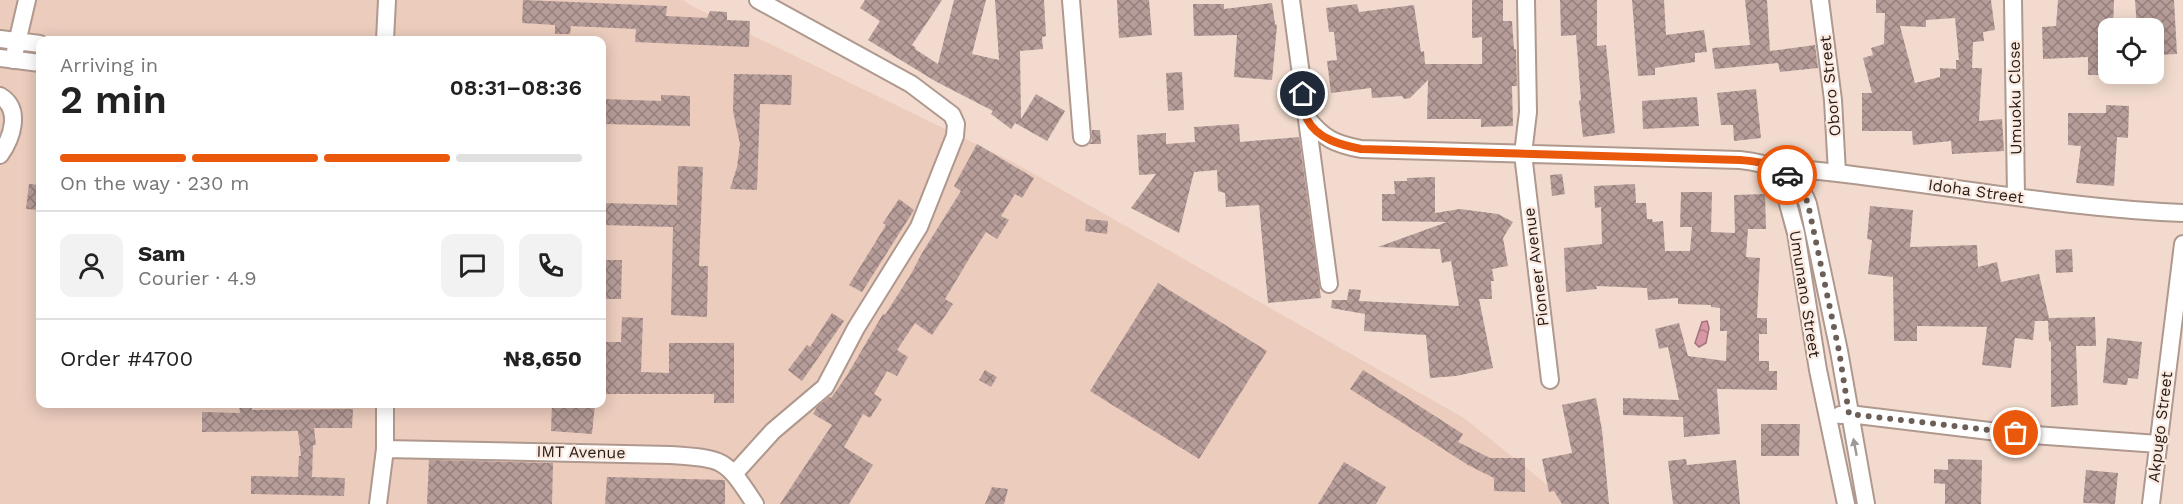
<!DOCTYPE html>
<html lang="en">
<head>
<meta charset="utf-8">
<style>
  body { margin:0; font-family:"Work Sans",sans-serif; background:#f2f2f2; color:#222; height:100vh; display:flex; flex-direction:column; font-size:22px; white-space:nowrap }
  * { box-sizing:border-box; margin:0 }
  p { font-size:20px; color:#767676 }
  .icon { flex:none; width:33px; height:33px; fill:none; stroke:currentColor; stroke-width:2; stroke-linecap:round; stroke-linejoin:round }
  .map { position:relative; flex:1; overflow:hidden }
  .side { position:absolute; left:36px; top:36px; width:570px; height:372px; display:flex; flex-direction:column; background:#fff; border-radius:12px; box-shadow:0 3px 15px #0003 }
  .side>* { flex:none }
  .tools { position:absolute; left:2098px; top:18px; display:grid; gap:12px }
  .tools a { display:grid; place-items:center; width:66px; height:66px; border-radius:12px; background:#fff; box-shadow:0 3px 15px #0003; font-size:30px }
  .pin { position:absolute; display:grid; place-items:center; width:51px; height:51px; color:#fff; margin:-26px; border:3px solid #fff; border-radius:50%; box-shadow:0 2px 6px #0007 }
  .courier { position:absolute; display:grid; place-items:center; width:60px; height:60px; margin:-30px; border:4px solid #ea580c; border-radius:50%; background:#fff; color:#222; box-shadow:0 2px 8px #0007 }
  .summary em { font-style:normal; font-weight:600 }
  .summary div { display:flex; flex-direction:column-reverse }
  .summary { display:flex; align-items:center; justify-content:space-between; height:102px; padding:0 24px }
  h1 { font-size:39px; font-weight:600; line-height:45px }
  .bar { display:grid; grid-template-columns:repeat(4,1fr); gap:9px 6px; align-content:center; height:72px; padding:0 24px }
  .bar i { height:8px; border-radius:4px; background:#e0e0e0 }
  .bar .on { background:#ea580c }
  .bar p { grid-column:span 4 }
  .line { display:flex; align-items:center; gap:15px; padding:0 24px; border-top:2px solid #e0e0e0 }
  .line div { flex:1 }
  .round { display:grid; place-items:center; flex:none; width:63px; height:63px; border-radius:12px; background:#f2f2f2 }
  .map>svg:first-child { display:block }
</style>
</head>
<body>
<div class="map">
<svg width="2183" height="504" viewBox="0 0 2183 504">
  <defs>
    <pattern id="water-ripples" width="26" height="14" patternUnits="userSpaceOnUse" patternTransform="scale(1.5)"><rect width="26" height="14" fill="#d897a5"/><path d="M2 4q2-2 4 0t4 0M15 11q2-2 4 0t4 0" fill="none" stroke="#af7a85"/></pattern>
    <pattern id="building-cross-hatch" width="8" height="8" patternUnits="userSpaceOnUse" patternTransform="scale(1.5)"><rect width="8" height="8" fill="#b79d99"/><path d="M0 0l8 8M0 8l8-8" fill="none" stroke="#957f7c"/></pattern>
  </defs>
  <rect width="100%" height="100%" fill="#f2dbce"/>
  <path fill="#ebccbd" fill-rule="evenodd" d="M0 0H683L692 6 1013 162 1464 418 1571 504H0ZM40 40H602V404H40Z"/>
  <path fill="url(#water-ripples)" stroke="#a2727b" stroke-width="1.5" d="M1707 321 1709 328 1706 343 1699 347 1695 343 1702 322Z"/>
  <path fill="url(#building-cross-hatch)" fill-rule="evenodd" d="M523 0 667 6 666 16 707 18 710 11 727 12V20L750 21 749 47 635 42 636 29 571 26 570 34H555V25L522 23Z
    M865 0H942L912 45 916 48 915 49 938 64 954 0H986L972 54 999 60 995 0H1044L1046 36 1042 37 1043 49 1020 51 1021 119 1036 94 1065 111 1047 141 1015 123 1011 129 991 114 993 111 935 81 868 40 880 21 860 8Z
    M1117 0H1149L1152 35 1119 38Z
    M1472 0H1503V21H1512L1514 49H1516L1517 86H1512L1513 126 1481 127V119H1427L1428 80 1410 98 1404 99 1402 96 1372 98 1371 88 1331 93 1327 61 1337 60 1334 32H1329L1326 8 1357 4 1359 12 1414 5 1421 52 1424 51 1425 64H1482V37L1472 38Z
    M1560 0H1597V46L1606 45 1615 133 1583 137 1579 101 1581 100 1576 35 1561 36Z
    M1632 0H1664L1666 35 1704 30 1707 52 1695 53V62L1655 68V75L1638 76Z
    M1745 0H1767L1770 51 1815 45 1818 68 1780 72 1778 63 1715 69 1712 48 1750 45Z
    M1876 0H1991L1995 30 1983 32 1984 41 1973 42 1972 68H1982L1979 121 2002 119 2004 151 1952 154 1951 141 1913 145 1912 131H1862V93H1872L1863 58 1873 55 1871 48 1884 44 1885 13H1876ZM1955 18 1959 60H1956V69L1940 68V77L1915 83 1900 26 1926 27V20Z
    M2058 0H2114L2113 28H2109V40H2106L2107 75H2088V57L2043 59 2042 27 2056 26Z
    M2135 0H2174L2177 54 2154 55V28H2137Z
    M1272 3 1275 24 1277 25 1272 80 1234 77 1237 35 1194 36 1193 4H1224V9Z
    M1182 72 1184 110 1168 111 1166 73Z
    M734 74 792 75 791 105 760 104 757 190 730 189 737 167 740 144 733 111Z
    M1756 89 1761 138 1734 141 1733 125H1721L1717 93Z
    M661 95 690 96V126L602 124V99L661 101Z
    M1697 97 1699 126 1643 129 1642 101Z
    M2106 105 2129 106 2128 138 2117 137 2114 186 2076 183 2081 146 2068 145V113H2106Z
    M1239 124 1240 142 1299 137 1321 298 1268 303 1259 205 1226 207 1225 193 1218 191 1217 170 1194 172 1179 233 1131 208 1156 174 1139 175 1137 135 1166 133V144L1195 142 1194 127Z
    M1092 130H1100L1101 144H1089L1092 141Z
    M977 144 1034 178 1022 198 1015 194 1001 216 1009 220 997 239 986 232 972 254 945 299 953 304 932 335 915 323 897 350 908 357 897 376 887 371 874 394 882 399 870 418 863 414 844 447 873 465 849 504H780L832 425 813 414 817 407 829 397 831 398 846 377 883 314 885 315 911 274 922 253 961 191 954 186Z
    M678 166 703 167 699 266H708L707 317 671 315 673 227 602 225V203L677 205Z
    M1562 174 1565 194 1552 196 1550 175Z
    M1435 177V213L1460 209 1498 214 1513 222 1503 238 1508 266 1492 269 1494 281H1491L1492 299H1479L1493 368 1456 376 1430 378 1426 335 1364 331 1365 314 1331 308 1332 300H1347L1349 289 1361 290 1359 301 1459 306 1451 261 1442 263 1440 249 1378 247 1447 222 1382 221V194H1395L1394 181H1407V178Z
    M29 184 40 185V210L26 209Z
    M1635 184 1636 203H1646L1647 219H1652L1653 222 1663 221 1665 251H1690L1692 227H1680L1681 192H1712L1711 232 1735 233 1734 195 1765 194 1766 229H1748L1746 257 1760 258 1757 318H1767V334H1759V361H1769V371H1777V390L1717 389 1720 434 1684 437 1683 417 1623 415V398L1679 400 1668 347 1659 349 1655 329 1679 323 1688 356 1726 361 1727 331H1720V308L1711 307V305L1678 304V298L1648 300 1647 288 1596 286 1597 289 1566 292 1564 248 1602 244 1601 207 1595 208 1594 186Z
    M899 199 914 210 862 292 849 285 886 225 883 223Z
    M1870 206 1913 210 1910 247 1977 245 1978 267 1997 262 2001 282 2039 274 2049 318 2095 317 2096 346H2076L2078 405 2051 407V342L2049 341 2048 321H2035L2033 340 2015 338 2011 368 1982 365 1987 327 1917 326V341H1894L1893 277 1868 274 1872 240 1867 239Z
    M1086 219 1108 221 1107 234 1085 231Z
    M2072 249 2073 272 2056 273 2055 250Z
    M602 260H622L621 299H602Z
    M1158 283 1267 351 1199 459 1090 391Z
    M832 313 844 321 802 381 788 370 807 345 810 347Z
    M622 317 643 318 641 372 669 373V343H734V403H714V394H602V342H621Z
    M2107 338 2142 342 2138 379 2128 378 2127 385 2103 383Z
    M985 370 997 377 991 387 979 380Z
    M1363 370 1463 434 1458 442 1490 458H1525V492L1494 491V478L1468 465 1350 389Z
    M1596 398 1602 430 1609 504H1562L1554 491 1549 492 1542 459 1572 453 1562 405Z
    M239 404H251L252 410 353 409 352 428H314L316 445H313L312 477 345 478 344 496 251 494V476L298 477 299 456H301L298 431 202 432V412L240 413Z
    M552 404H595L592 434 551 431Z
    M1761 424H1800L1799 456H1761Z
    M1686 459 1687 465 1736 460 1740 504H1673L1668 461Z
    M1948 459 1982 460 1981 504H1945V484L1934 483V469L1948 470Z
    M429 460 553 463 552 504H427Z
    M1344 462 1386 487 1376 504H1318Z
    M2086 470 2118 473 2115 504 2083 503Z
    M607 477 725 480V504H605Z
    M992 487 1008 489 1004 504H985Z"/>
  <g fill="none" stroke-linecap="round" stroke-linejoin="round">
    <g stroke="#af988d" stroke-width="20">
      <path id="street" d="M1071 0 1082 137
        M1291 0 1329 284
        M1526 0 1528 112 1523 154 1550 380
        M1820 0 1833 100 1837 173
        M2013 0 2016 196
        M0 39 40 44
        M385 40 387 0
        M0 58 40 63
        M13 60 27 0
        M0 96C22 109 12 138 0 155
        M1307 118C1324 139 1335 144 1361 149L1740 160C1770 163 1797 173 1808 204L1839 351 1866 504
        M1767 165 1787 200 1796 233 1818 370 1846 504
        M1778 171 1790 168 1819 171C1940 184 2061 208 2183 213
        M1840 415 1849 414 2006 433 2158 444
        M385 449 671 455C726 459 725 459 755 504
        M735 473 773 431 825 387 856 328 919 227 955 136 956 124 952 115 911 84 758 0
        M378 504 385 449V404
        M2151 504 2183 244"/>
    </g>
    <use href="#street" stroke="#fff" stroke-width="16"/>
  </g>
  <defs><path id="oneway-solid" d="M-6-.8H1V-3.2L6.5 0L1 3.2V.8H-6Z" transform="scale(1.5)"/></defs>
  <use fill="#9c9997" href="#oneway-solid" transform="translate(1855 447) rotate(-101)"/>
  <g fill="none" stroke-linecap="round" stroke-linejoin="round">
    <path stroke="#6c5f58" stroke-width="6" stroke-dasharray="0 10.8" d="M1787 175 1805 196 1808 204 1839 351 1849 414 2016 433"/>
    <path stroke="#ea580c" stroke-width="8" d="M1303 94C1304 102 1304 112 1307 119 1317 139 1341 145 1361 149L1740 160C1756 161 1776 164 1787 175"/>
  </g>
  <g text-anchor="middle" dominant-baseline="central" stroke-width="4.5" stroke-linejoin="round" paint-order="stroke">
    <g font-size="16" fill="#241c18" stroke="#fce9df">
      <text transform="translate(1830 86) rotate(-96)">Oboro Street</text>
      <text transform="translate(2015 98) rotate(-91)">Umuoku Close</text>
      <text transform="translate(1976 191) rotate(8)">Idoha Street</text>
      <text transform="translate(1536 267) rotate(-97)">Pioneer Avenue</text>
      <text transform="translate(1805 294) rotate(81)">Umunano Street</text>
      <text transform="translate(2160 427) rotate(-83)">Akpugo Street</text>
      <text transform="translate(581 452) rotate(1)">IMT Avenue</text>
    </g>
  </g>
</svg>
<div class="tools">
<a><svg class="icon" aria-label="locate" viewBox="0 0 24 24"><circle cx="12" cy="12" r="6"/><path d="M12 2v4M12 18v4M2 12h4M18 12h4"/></svg></a>
</div>
<div class="pin" style="left:2016px;top:433px;background:#ea580c"><svg class="icon" aria-label="bag" viewBox="0 0 24 24"><path d="M5 8h14l-1 12H6zM9 8a3 3 0 0 1 6 0"/></svg></div>
<div class="pin" style="left:1303px;top:94px;background:#1f2937"><svg class="icon" aria-label="home" viewBox="0 0 24 24"><path d="M3 11l9-7 9 7M6 9v11h12V9"/></svg></div>
<div class="courier" style="left:1787px;top:175px"><svg class="icon" aria-label="car" viewBox="0 0 24 24"><path d="M5 17H2v-5l4-1 3-4h7l3 4 3 1v5h-3M9 17h6M6 11h13"/><circle cx="7" cy="17" r="2"/><circle cx="17" cy="17" r="2"/></svg></div>
<section class="side">
<div class="summary"><div><h1>2 min</h1><p>Arriving in</p></div><em>08:31–08:36</em></div>
<div class="bar"><i class="on"></i><i class="on"></i><i class="on"></i><i></i><p>On the way · 230 m</p></div>
<div class="line" style="height:108px"><a class="round"><svg class="icon" aria-label="person" viewBox="0 0 24 24"><circle cx="12" cy="8" r="4"/><path d="M4 21q1-7 8-7t8 7"/></svg></a><div><b>Sam</b><p>Courier · 4.9</p></div><a class="round"><svg class="icon" aria-label="chat" viewBox="0 0 24 24"><path d="M4 5h16v11H9l-5 4z"/></svg></a><a class="round"><svg class="icon" aria-label="phone" viewBox="0 0 24 24"><path d="M5 4h4l2 5-3 2q2 4 5 5l2-3 5 2v4C11 20 4 13 5 4z"/></svg></a></div>
<div class="line" style="height:78px"><div>Order #4700</div><b>₦8,650</b></div>
</section>
</div>
</body>
</html>
